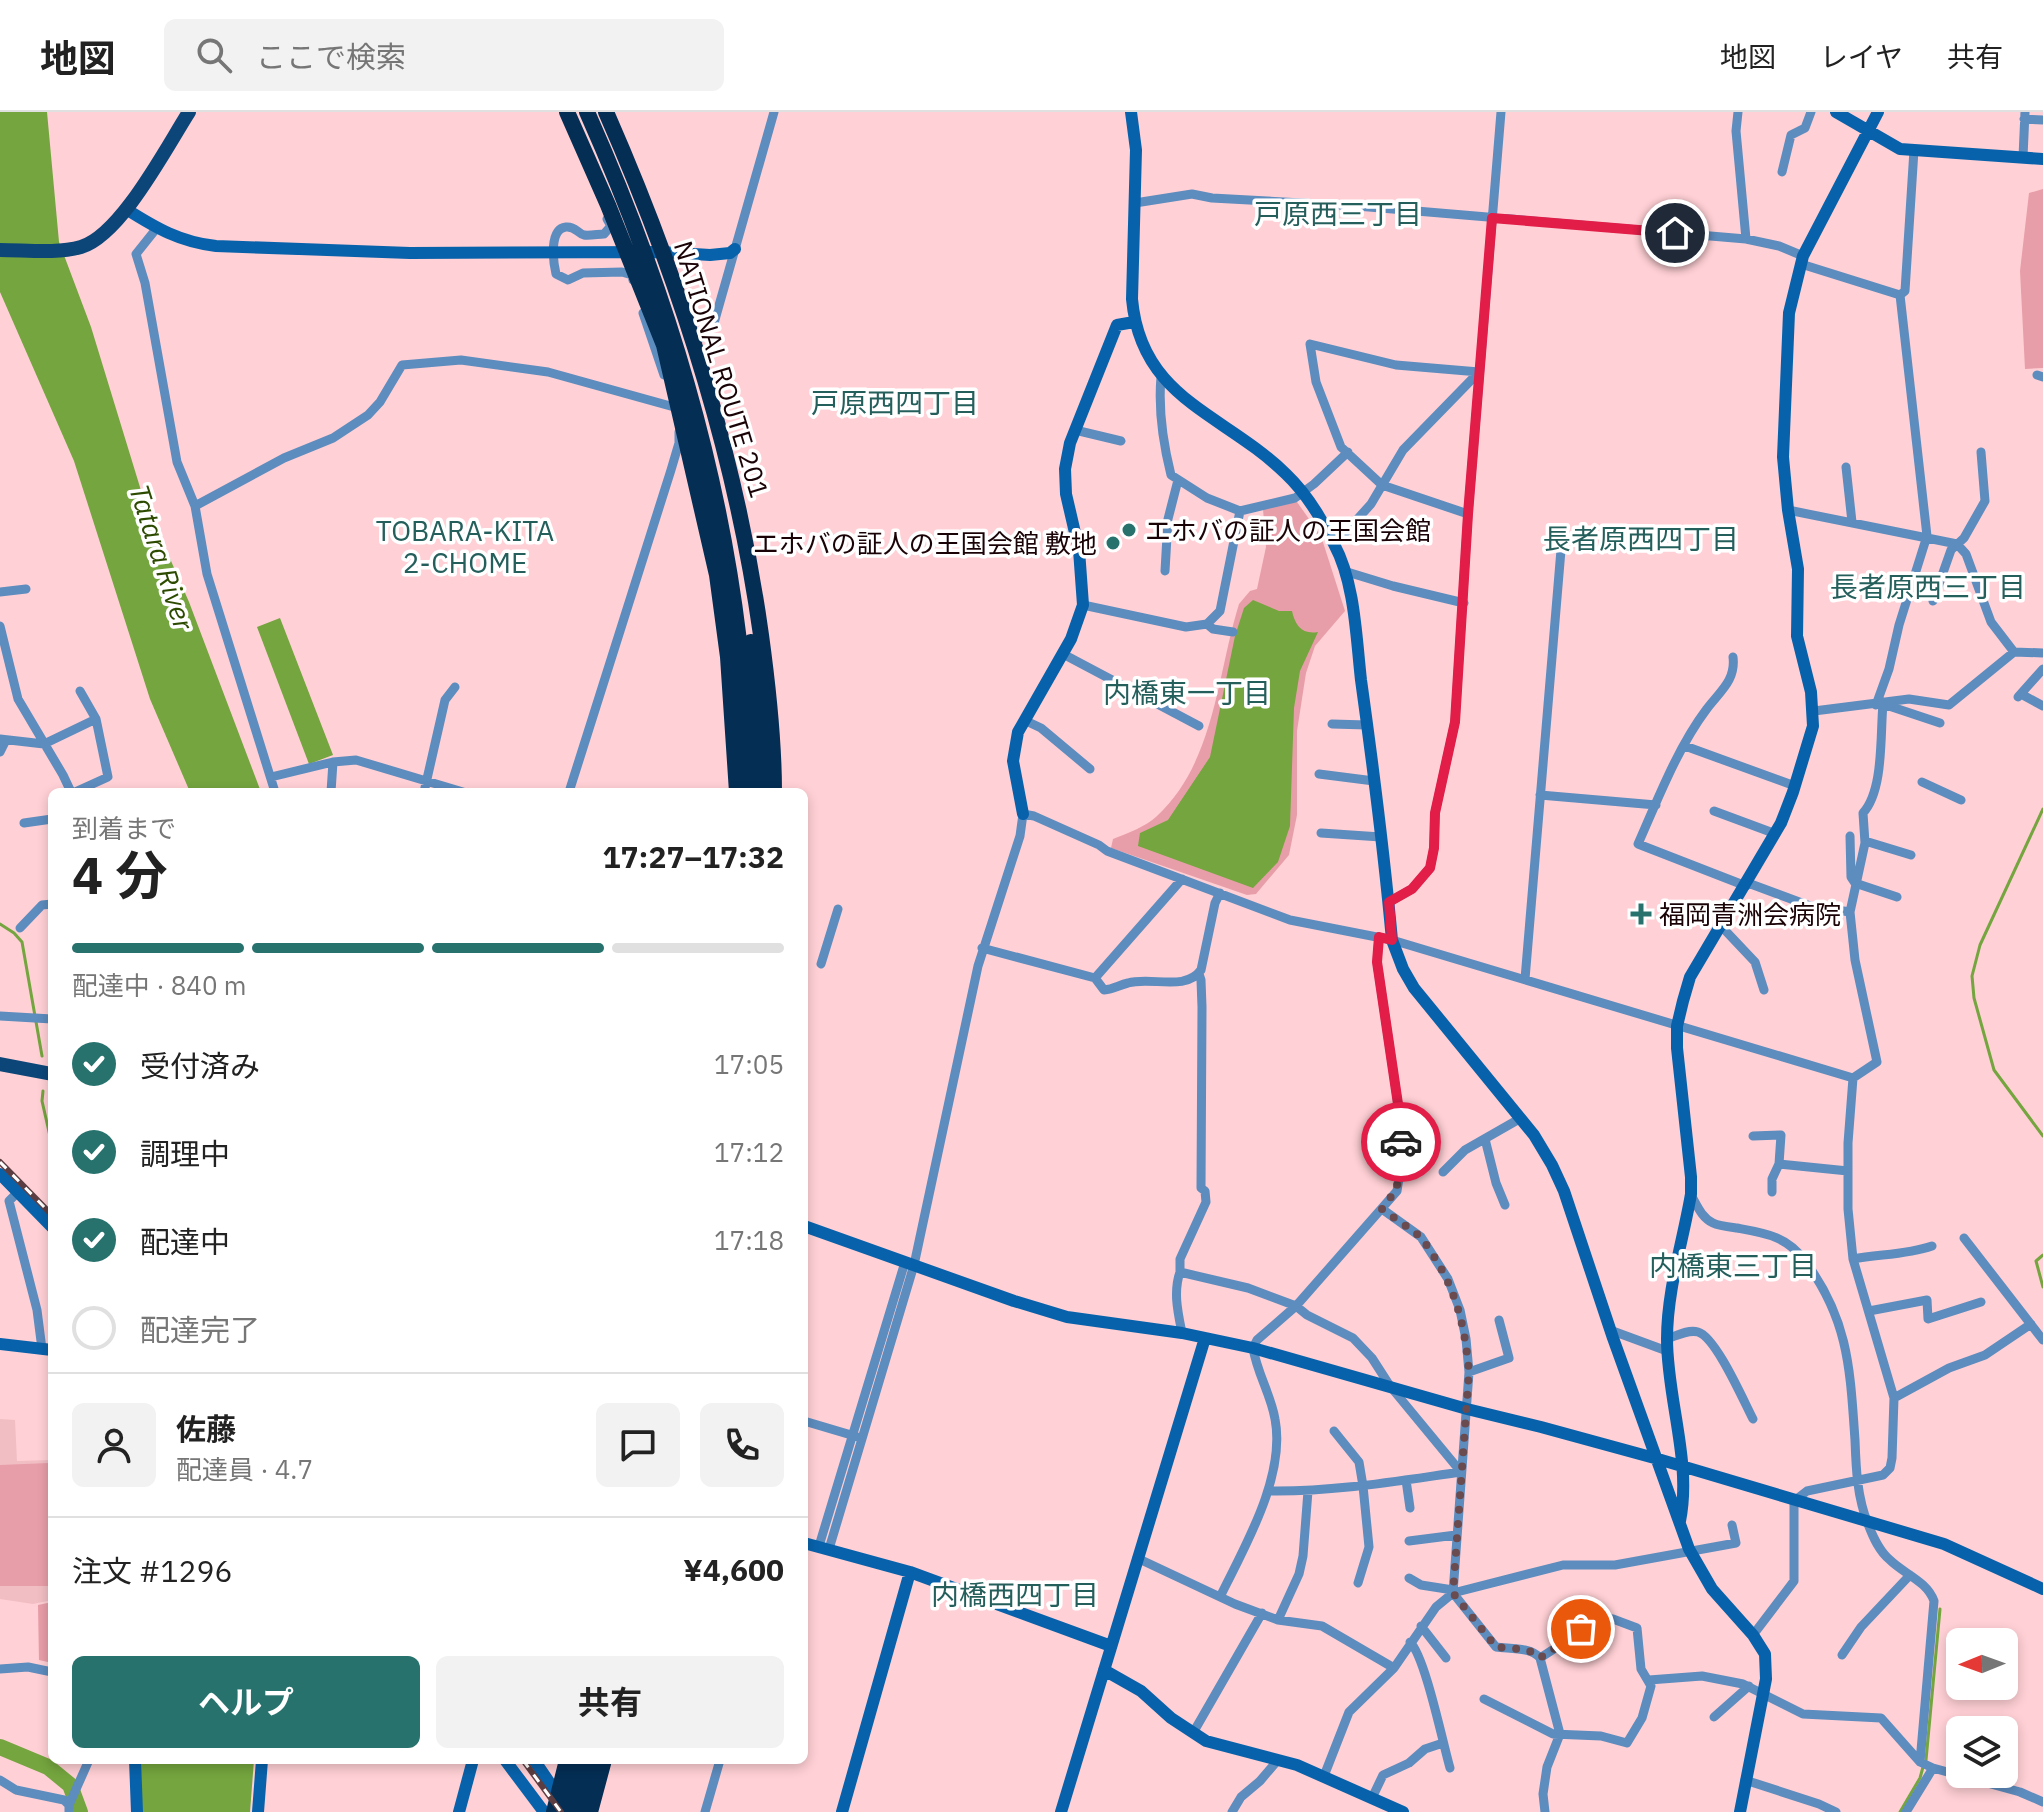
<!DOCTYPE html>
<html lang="ja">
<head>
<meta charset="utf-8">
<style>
  body { margin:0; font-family:"IBM Plex Sans","Noto Sans JP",sans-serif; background:#f2f2f2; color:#222; height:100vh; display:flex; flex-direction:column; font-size:30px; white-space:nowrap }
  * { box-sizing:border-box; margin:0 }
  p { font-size:26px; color:#767676 }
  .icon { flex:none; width:44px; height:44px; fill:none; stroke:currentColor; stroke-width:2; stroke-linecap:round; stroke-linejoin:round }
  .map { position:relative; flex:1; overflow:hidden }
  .drawer { position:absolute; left:48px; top:676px; width:760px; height:976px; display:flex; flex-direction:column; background:#fff; border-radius:12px; box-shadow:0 4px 12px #0003 }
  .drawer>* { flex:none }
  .needle { width:52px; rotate:269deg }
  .buttons { position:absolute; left:1946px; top:1516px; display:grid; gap:16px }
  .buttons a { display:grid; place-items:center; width:72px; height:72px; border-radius:12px; background:#fff; box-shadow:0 4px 12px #0003; font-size:40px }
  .pin { position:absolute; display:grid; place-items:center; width:68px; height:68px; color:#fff; margin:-34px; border:4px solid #fff; border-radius:50%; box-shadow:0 2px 8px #0007 }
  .courier { position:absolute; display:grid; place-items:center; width:80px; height:80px; margin:-40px; border:6px solid #e11d48; border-radius:50%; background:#fff; color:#222; box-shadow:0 2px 10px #0007 }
  .head em { font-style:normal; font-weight:700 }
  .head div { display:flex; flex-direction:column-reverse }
  .head { display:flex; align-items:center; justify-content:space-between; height:136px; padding:0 24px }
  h1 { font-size:52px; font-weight:700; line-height:60px }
  .bar { display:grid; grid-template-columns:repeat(4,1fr); gap:12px 8px; align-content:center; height:96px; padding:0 24px }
  .bar i { height:10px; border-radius:6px; background:#e0e0e0 }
  .bar .current { background:#28726e }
  .bar p { grid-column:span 4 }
  .line { display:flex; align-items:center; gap:20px; padding:0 24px; border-top:2px solid #e0e0e0 }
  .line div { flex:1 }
  .round { display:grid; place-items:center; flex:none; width:84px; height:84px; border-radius:12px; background:#f2f2f2 }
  ol { padding:0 24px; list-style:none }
  li { display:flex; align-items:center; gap:24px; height:88px }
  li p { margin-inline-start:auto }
  li .icon { padding:8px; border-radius:50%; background:#28726e; color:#fff; stroke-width:4 }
  li:last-child { color:#767676 }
  li i { width:44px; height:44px; border:4px solid #e0e0e0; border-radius:50% }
  .button { display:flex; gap:16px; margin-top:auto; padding:16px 24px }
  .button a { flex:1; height:92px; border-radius:12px; background:#28726e; color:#fff; font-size:32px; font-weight:700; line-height:92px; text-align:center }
  .button a+a { background:#f2f2f2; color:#222 }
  header { display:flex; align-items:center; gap:48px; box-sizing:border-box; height:112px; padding:0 40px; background:#fff; border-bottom:2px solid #e0e0e0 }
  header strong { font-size:38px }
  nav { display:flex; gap:44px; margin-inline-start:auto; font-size:28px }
  .search { width:560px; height:72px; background:#f2f2f2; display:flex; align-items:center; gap:20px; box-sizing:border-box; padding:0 28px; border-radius:12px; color:#767676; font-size:30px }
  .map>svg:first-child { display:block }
</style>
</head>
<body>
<header>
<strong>地図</strong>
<div class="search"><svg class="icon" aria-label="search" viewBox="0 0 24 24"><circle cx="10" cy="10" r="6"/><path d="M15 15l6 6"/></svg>ここで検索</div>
<nav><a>地図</a><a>レイヤ</a><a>共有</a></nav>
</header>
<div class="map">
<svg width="2043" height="1700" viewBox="0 0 2043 1700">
  <rect width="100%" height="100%" fill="#ffd0d5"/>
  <path fill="#f1bec4" d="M0 1307 15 1308 17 1349 51 1348 52 1488 33 1492 0 1487Z"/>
  <path fill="#e89ea8" d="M2043 77V256L2025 257 2020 159 2029 81Z
    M1297 390 1321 424 1345 499 1315 534 1306 561 1297 619V703L1289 743 1256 782 1247 783 1111 736 1113 727C1128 721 1145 715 1157 704 1215 650 1217 563 1239 492L1250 479 1257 477 1266 435 1263 397Z
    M49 1351 50 1367H52V1474H0V1353Z
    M52 1490V1551L39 1548 38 1493Z"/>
  <path fill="#74a53e" d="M0 0H47L59 130 91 215 143 385 189 490 261 680H190L150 587 74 349 0 180Z
    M1253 488 1279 499H1292C1295 513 1302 523 1318 520L1300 559 1294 596 1290 714 1278 750 1253 776 1138 734 1140 721 1168 708 1210 645 1235 524 1244 496Z
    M280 506 333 643 309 652 257 515Z
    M139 1648H254L250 1700H142Z"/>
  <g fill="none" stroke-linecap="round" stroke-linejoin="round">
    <path stroke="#74a53e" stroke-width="3" d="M2043 697 1980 833 1972 864 1974 886 1994 958 2043 1024
      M0 812 14 821 22 830 42 944
      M43 979 42 989 52 1033
      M2043 1143 2036 1149 2043 1175
      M1926 1648 1940 1497
      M1900 1700 1920 1666 1923 1655"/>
    <path stroke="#74a53e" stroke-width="16" d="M0 1635 48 1655 70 1673 80 1700"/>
    <path stroke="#5d8cbe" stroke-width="9" d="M1738 0 1736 19 1746 127
      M2024 7 2043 8
      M2023 45 2025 0
      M1782 60 1791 23 1805 16 1811 0
      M1135 91 1192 82 1212 86 1357 94 1746 127 1779 134 1803 144
      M607 107 611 114 604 122C599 122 589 124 584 123 577 121 575 114 566 115 549 117 553 149 556 162L568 168 583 161 622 160 632 163 633 168
      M156 117 136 142 145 171 177 350 195 394 207 462 275 680
      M1801 152 1900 183
      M643 201 664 263
      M701 226 714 211 774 0
      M2037 263 2043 265
      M1161 265C1158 299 1163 331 1171 363L1207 386 1240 399 1295 386 1314 372 1348 340
      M1075 318 1121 329
      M1846 355 1852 410
      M195 394 284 346 333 326 368 303 380 290 402 253 461 248 548 260 674 295
      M1788 398 1957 432 1966 442 1991 510 2014 540
      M1468 402 1382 373 1341 335 1316 270 1310 232 1396 253 1479 260
      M1335 432 1371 392 1403 338 1479 260
      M1165 459 1168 407 1178 368
      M1344 459 1393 474 1464 491
      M0 480 26 477
      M1933 489 1951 438 1964 426 1985 389 1981 340
      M1083 493 1186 515 1207 512 1220 499 1240 399
      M1207 512 1213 517 1233 520
      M0 514 18 587 63 663 71 680
      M1063 542 1199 614
      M1733 545C1736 569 1719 580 1706 598 1678 635 1657 689 1638 732L1746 774
      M2021 582 2043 594
      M2018 585 2043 557
      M1876 593 1889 557 1899 513 1927 424 1900 183 1905 179 1914 38
      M1886 593 1940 611
      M1814 599 1909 587 1949 593 2014 540 2043 541
      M1024 608 1041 616 1090 657
      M1332 612 1367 613
      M0 627 44 632 96 607
      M1685 634 1795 674
      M0 640 6 628
      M1319 662 1374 669
      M271 665 333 650
      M1922 670 1961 688
      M75 680 108 665 96 607 80 579
      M331 680 333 650 356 648 463 680
      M424 680 445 588 455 575
      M569 680 671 358 679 331V320
      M1540 683 1656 693
      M1714 699 1776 722
      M24 711 52 707
      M1321 721 1381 725
      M1850 724 1851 765 1855 771 1897 785
      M1865 729 1911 743
      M1748 771 1810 794 1850 800
      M1389 790 1412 777 1430 756 1434 736 1435 701 1455 610 1468 402 1501 0
      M1721 814 1755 850 1764 878
      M20 816 42 793 52 792
      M982 836 1095 866 1182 767
      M821 852 838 797
      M1095 866 1104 878C1114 877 1119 873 1128 871 1151 864 1185 880 1201 858L1215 791 1220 781
      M1525 867 1561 438
      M0 904 52 907
      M1753 1024 1781 1023 1779 1052
      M1485 1027 1496 1071 1505 1093
      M1443 1060 1465 1038 1521 1006
      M18 1080 9 1089 37 1198 42 1237
      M1772 1080V1067L1779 1052 1848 1059
      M1691 1083C1697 1093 1701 1105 1713 1111 1719 1114 1729 1115 1737 1116 1765 1121 1787 1124 1805 1149 1849 1208 1850 1258 1855 1328 1856 1356 1857 1385 1868 1412 1873 1425 1879 1439 1890 1448 1904 1462 1927 1469 1934 1489L1920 1650
      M1382 1097 1421 1125 1448 1167 1460 1198 1466 1227 1469 1260 1453 1481 1496 1535C1510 1537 1531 1535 1540 1546L1560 1622 1547 1655 1543 1682 1545 1700
      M1964 1126 2043 1228
      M1853 1147C1880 1142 1906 1143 1932 1134
      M1180 1160V1147L1206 1090 1205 1079 1201 1076 1202 895 1201 868 1199 862
      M1869 1199 1927 1188 1928 1207 1981 1190
      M1610 1218 1667 1239
      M1182 1221C1178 1201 1173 1180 1180 1160L1248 1176 1296 1194 1307 1203 1353 1226 1372 1246 1390 1274 1461 1360
      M1667 1227C1676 1224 1688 1217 1698 1220 1716 1225 1744 1290 1753 1307
      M1469 1260 1509 1246 1499 1208
      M1894 1286 1949 1256 1985 1243 2031 1212
      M804 1309 858 1325
      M1334 1319 1359 1350 1363 1374 1369 1435 1358 1471
      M1406 1368 1410 1396
      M1269 1379C1334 1380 1397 1369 1461 1360
      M1409 1429 1456 1423
      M819 1434 905 1150
      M829 1437 914 1153 978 854 1020 724 1023 702 1034 704 1099 733 1107 739 1290 808 1392 828 1853 966 1877 950 1855 848 1850 800 1865 731 1863 701C1884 678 1880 623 1883 592
      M1137 1446 1235 1492 1278 1508 1322 1514 1394 1556
      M1409 1466 1421 1473 1453 1478
      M1221 1483C1245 1434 1286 1364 1275 1307 1271 1283 1257 1261 1253 1236L1257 1228 1296 1194 1397 1079 1402 1046 1398 992 1377 850 1379 825
      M1278 1508 1299 1462 1303 1444 1308 1379
      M1421 1514 1446 1546
      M1753 1523 1794 1469V1389L1807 1379 1883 1363 1890 1356 1892 1346 1894 1286 1853 1147 1848 1097V1031L1853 966
      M1410 1530C1425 1544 1443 1632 1450 1656
      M1842 1543 1861 1515 1910 1463
      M0 1557 28 1555 52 1560
      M1649 1568 1702 1564 1743 1572 1803 1602 1881 1606 1920 1650 1933 1656 2020 1680 2043 1690
      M1484 1587 1553 1622 1601 1624 1627 1631 1642 1606 1651 1574 1641 1557 1637 1516 1613 1507 1586 1504 1577 1522 1540 1546
      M1714 1605 1749 1574
      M1193 1621 1262 1501
      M1324 1664 1349 1600 1394 1556 1436 1495 1453 1481 1563 1453H1615L1736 1431 1732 1413
      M0 1668 16 1678 64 1688 69 1693
      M1745 1668 1819 1692 1836 1700
      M1372 1686 1383 1663 1409 1651 1425 1637 1443 1631
      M69 1700V1693L89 1648
      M705 1700 720 1648
      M1232 1700 1241 1685 1260 1669 1277 1649
      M1906 1700 1933 1656"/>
    <path stroke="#0862ab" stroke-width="12" d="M1131 0 1136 38 1132 187C1141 288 1224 301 1286 362 1306 381 1322 407 1334 432 1355 471 1356 524 1361 568 1373 654 1384 741 1392 828L1403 857 1414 876 1534 1023 1552 1053 1564 1079 1613 1226 1689 1437 1712 1477 1753 1523 1765 1542 1766 1567 1740 1700
      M1836 0 1900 37 2043 47
      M126 97C156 116 180 130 216 134L410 141 662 140 710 143 730 141 735 137
      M1023 702 1013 649 1018 620 1071 527 1083 493 1079 438 1066 382 1065 357 1070 331 1117 213 1134 210
      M0 1062 52 1115
      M804 1114 1014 1189 1067 1205 1182 1221 1253 1236 1467 1297 1541 1315 1658 1347 1944 1432 2043 1477
      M0 1232 52 1238
      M1680 1409C1692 1350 1667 1287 1667 1227 1667 1178 1683 1129 1691 1082V1065L1677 936V914L1683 889 1690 865 1781 711 1793 680 1813 614 1811 580 1797 524 1798 457 1788 398 1783 345 1789 201 1803 144 1878 0
      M804 1431 910 1460 1111 1534
      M1104 1558 1141 1579 1171 1606 1206 1629 1297 1653 1403 1700
      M135 1648 137 1700
      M505 1648 544 1700
      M534 1648 558 1683
      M258 1700 262 1648
      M459 1700 473 1648
      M842 1700 910 1460
      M1061 1700 1205 1226"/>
    <path stroke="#0c4679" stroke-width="14" d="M0 138C26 138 56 142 81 135 121 123 166 36 189 0
      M0 952 52 962"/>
    <path stroke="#042e54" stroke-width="16" d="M567 0 608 93 664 233 717 463 728 545 737 680
      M587 0C682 213 746 445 749 680
      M606 0C679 166 736 343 761 523 768 574 774 628 774 680
      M751 530 761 680
      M554 1700 567 1648
      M566 1700 579 1648
      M578 1700 591 1648
      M590 1700 604 1648"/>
    <g stroke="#5c3e42" stroke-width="6">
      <path id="rail" d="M0 1050 52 1103
        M523 1648 561 1700"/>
    </g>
    <use href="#rail" stroke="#fff" stroke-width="3" stroke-dasharray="9" stroke-linecap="butt"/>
  </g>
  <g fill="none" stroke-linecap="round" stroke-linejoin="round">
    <path stroke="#6a4b4f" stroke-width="8" stroke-dasharray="0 14.4" d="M1401 1030C1403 1059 1401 1074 1382 1097 1394 1106 1407 1114 1418 1123 1424 1128 1428 1136 1433 1143 1457 1180 1465 1216 1469 1260L1453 1481 1496 1535C1510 1537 1531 1535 1540 1546L1577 1522 1581 1517"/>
    <path stroke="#e11d48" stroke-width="10" d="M1401 1030 1398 992 1377 850 1379 825 1392 828 1389 790 1412 777 1430 756 1434 736 1435 701 1455 610 1468 402 1492 106 1675 121"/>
  </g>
  <g fill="#28726e" stroke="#fff" stroke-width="3">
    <circle cx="1129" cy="418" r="8"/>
    <circle cx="1113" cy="431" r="8"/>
    <path d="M1637 790h8v8h8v8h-8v8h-8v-8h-8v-8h8z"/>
  </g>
  <g text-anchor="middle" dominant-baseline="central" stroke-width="7" stroke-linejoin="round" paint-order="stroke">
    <g font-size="26" fill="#1a0307" stroke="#fff">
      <text transform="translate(722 257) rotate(73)">NATIONAL ROUTE 201</text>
    </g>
    <g font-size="26" fill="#1a0307" stroke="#fff" text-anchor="start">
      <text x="1145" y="418">エホバの証人の王国会館</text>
      <text x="1097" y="431" text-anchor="end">エホバの証人の王国会館 敷地</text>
      <text x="1659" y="802">福岡青洲会病院</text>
    </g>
    <g font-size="28" fill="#255f5c" stroke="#fff">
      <text x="1338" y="101">戸原西三丁目</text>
      <text x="895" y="290">戸原西四丁目</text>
      <text x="465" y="418">TOBARA-KITA<tspan x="465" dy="32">2-CHOME</tspan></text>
      <text x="1641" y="426">長者原西四丁目</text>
      <text x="1928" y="474">長者原西三丁目</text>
      <text x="1187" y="580">内橋東一丁目</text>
      <text x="1733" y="1153">内橋東三丁目</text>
      <text x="1015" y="1482">内橋西四丁目</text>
    </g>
    <g font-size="28" font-style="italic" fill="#2d4b00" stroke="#fff">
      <text transform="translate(162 445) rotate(72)">Tatara River</text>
    </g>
  </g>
</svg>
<div class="buttons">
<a><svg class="needle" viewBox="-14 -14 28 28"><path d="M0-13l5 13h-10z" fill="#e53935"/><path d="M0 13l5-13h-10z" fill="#767676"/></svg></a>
<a><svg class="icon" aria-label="layers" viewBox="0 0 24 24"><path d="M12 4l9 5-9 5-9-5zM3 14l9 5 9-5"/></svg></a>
</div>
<div class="pin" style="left:1581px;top:1517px;background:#ea580c"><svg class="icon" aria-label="bag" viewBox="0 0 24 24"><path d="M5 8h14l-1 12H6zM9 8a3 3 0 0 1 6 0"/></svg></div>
<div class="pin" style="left:1675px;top:121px;background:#1f2937"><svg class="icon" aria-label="home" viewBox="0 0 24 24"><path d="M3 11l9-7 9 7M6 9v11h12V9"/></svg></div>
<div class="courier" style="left:1401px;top:1030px"><svg class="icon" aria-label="car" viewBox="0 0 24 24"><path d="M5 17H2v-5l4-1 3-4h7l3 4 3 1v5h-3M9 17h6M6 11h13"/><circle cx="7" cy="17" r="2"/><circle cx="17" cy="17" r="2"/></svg></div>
<section class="drawer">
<div class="head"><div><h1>4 分</h1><p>到着まで</p></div><em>17:27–17:32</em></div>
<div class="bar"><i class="current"></i><i class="current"></i><i class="current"></i><i></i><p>配達中 · 840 m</p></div>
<ol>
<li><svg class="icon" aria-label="check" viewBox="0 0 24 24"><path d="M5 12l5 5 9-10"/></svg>受付済み<p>17:05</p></li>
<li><svg class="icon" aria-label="check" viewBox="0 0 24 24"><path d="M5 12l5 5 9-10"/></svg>調理中<p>17:12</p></li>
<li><svg class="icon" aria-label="check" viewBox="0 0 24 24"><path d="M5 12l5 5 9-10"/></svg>配達中<p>17:18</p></li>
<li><i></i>配達完了</li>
</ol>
<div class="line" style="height:144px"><a class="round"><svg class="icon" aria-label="person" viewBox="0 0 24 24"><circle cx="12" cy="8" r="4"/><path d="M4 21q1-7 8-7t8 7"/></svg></a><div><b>佐藤</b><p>配達員 · 4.7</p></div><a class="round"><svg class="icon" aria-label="chat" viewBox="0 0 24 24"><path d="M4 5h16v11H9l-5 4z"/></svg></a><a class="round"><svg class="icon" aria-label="phone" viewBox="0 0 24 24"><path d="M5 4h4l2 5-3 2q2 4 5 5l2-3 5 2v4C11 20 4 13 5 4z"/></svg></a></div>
<div class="line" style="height:104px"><div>注文 #1296</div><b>¥4,600</b></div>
<div class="button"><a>ヘルプ</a><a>共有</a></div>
</section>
</div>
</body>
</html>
